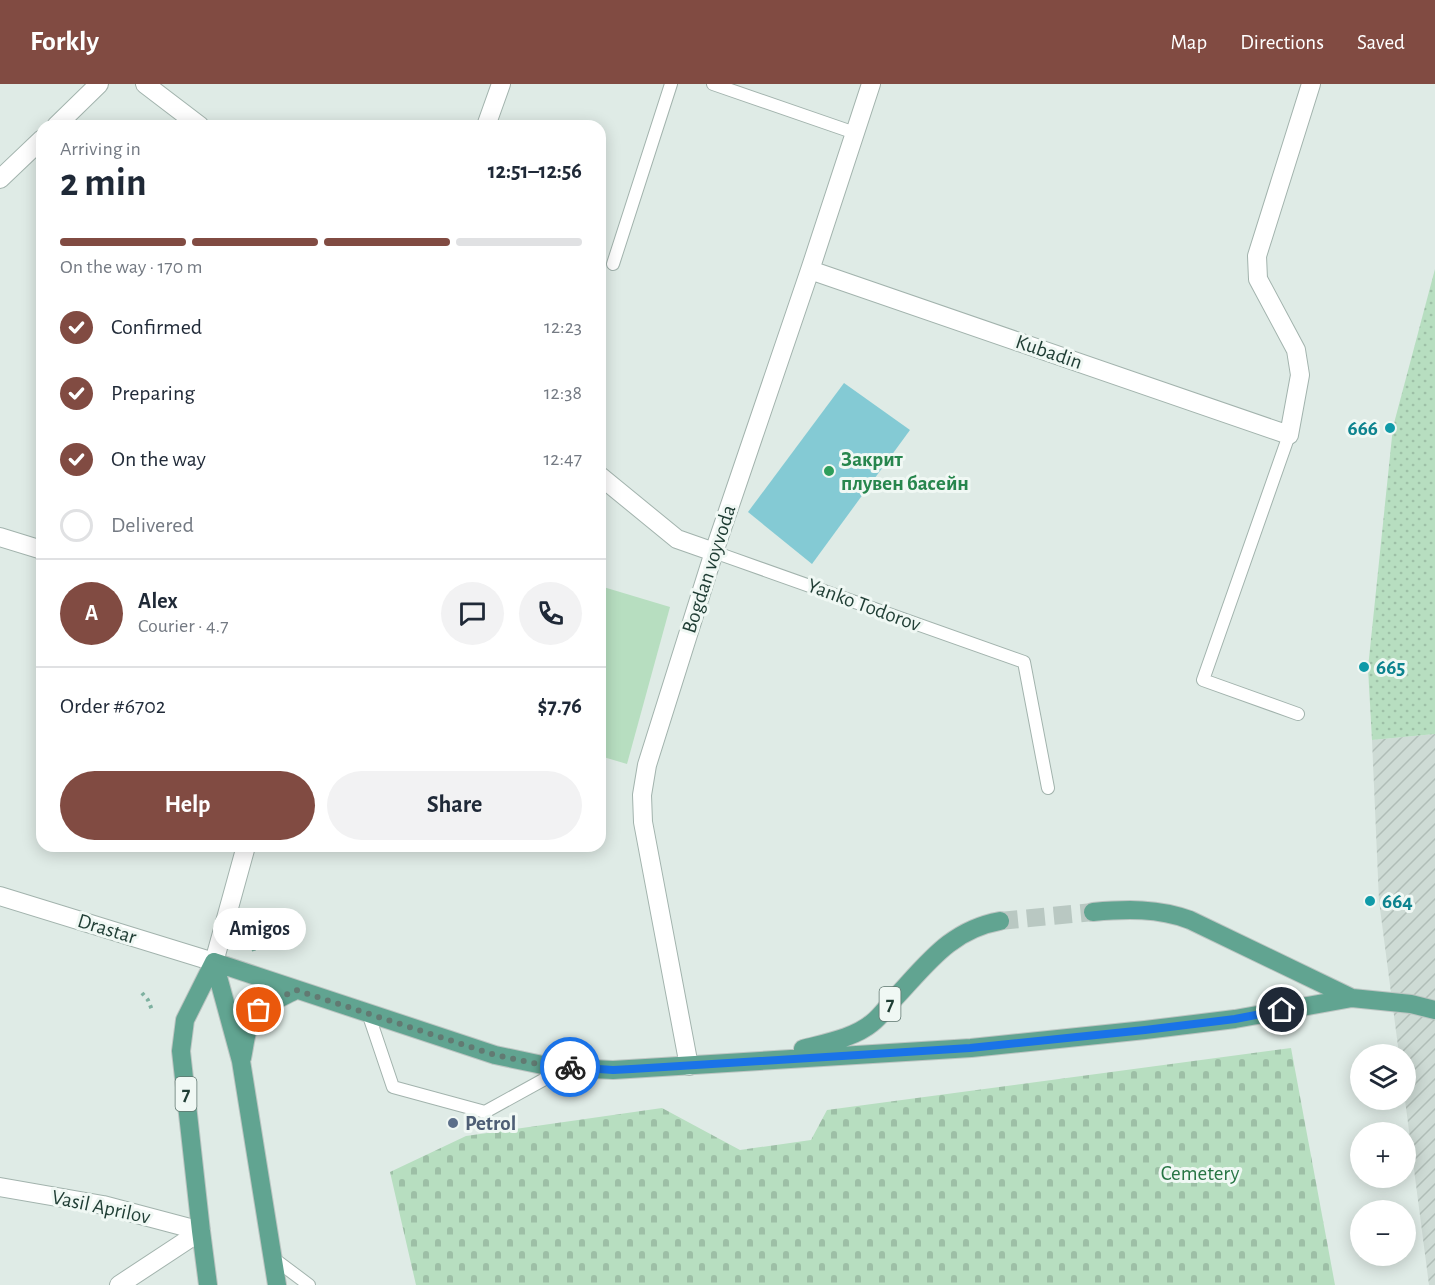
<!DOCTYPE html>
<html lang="en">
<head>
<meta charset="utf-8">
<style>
  body { margin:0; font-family:"Alegreya Sans",sans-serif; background:#f2f2f3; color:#1f2937; height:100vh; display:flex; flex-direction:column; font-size:22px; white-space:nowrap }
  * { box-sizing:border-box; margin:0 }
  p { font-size:20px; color:#747a83 }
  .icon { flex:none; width:33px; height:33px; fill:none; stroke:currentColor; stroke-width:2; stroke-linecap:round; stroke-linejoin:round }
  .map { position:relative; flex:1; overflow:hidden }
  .panel { position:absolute; left:36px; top:36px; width:570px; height:732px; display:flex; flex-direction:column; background:#fff; border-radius:18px; box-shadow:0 3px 15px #0003 }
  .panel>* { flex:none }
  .tools { position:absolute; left:1350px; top:960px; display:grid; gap:12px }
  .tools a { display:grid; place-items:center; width:66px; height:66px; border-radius:50%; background:#fff; box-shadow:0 3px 15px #0003; font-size:30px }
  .pin { position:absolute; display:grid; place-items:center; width:51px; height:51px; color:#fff; margin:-26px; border:3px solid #fff; border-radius:50%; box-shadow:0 2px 6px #0007 }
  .courier { position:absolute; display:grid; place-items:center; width:60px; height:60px; margin:-30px; border:4px solid #1a73e8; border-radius:50%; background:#fff; color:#222; box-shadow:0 2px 8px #0007 }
  .bubble { position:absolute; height:42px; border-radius:21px; background:#fff; box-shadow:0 3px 15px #0003; font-size:20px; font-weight:600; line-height:42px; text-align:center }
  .headline em { font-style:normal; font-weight:600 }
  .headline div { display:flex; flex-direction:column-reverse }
  .headline { display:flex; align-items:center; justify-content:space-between; height:102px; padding:0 24px }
  h1 { font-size:39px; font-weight:600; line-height:45px }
  .bar { display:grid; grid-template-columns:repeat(4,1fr); gap:9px 6px; align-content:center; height:72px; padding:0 24px }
  .bar i { height:8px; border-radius:4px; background:#e0e1e3 }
  .bar .selected { background:#814b42 }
  .bar p { grid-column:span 4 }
  .line { display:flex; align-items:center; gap:15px; padding:0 24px; border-top:2px solid #e0e1e3 }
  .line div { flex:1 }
  .round { display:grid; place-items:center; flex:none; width:63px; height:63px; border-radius:32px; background:#f2f2f3 }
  ol { padding:0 24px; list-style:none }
  li { display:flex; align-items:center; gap:18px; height:66px }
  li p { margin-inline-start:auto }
  li .icon { padding:6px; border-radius:50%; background:#814b42; color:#fff; stroke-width:4 }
  li:last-child { color:#747a83 }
  li i { width:33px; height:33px; border:3px solid #e0e1e3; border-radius:50% }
  .button { display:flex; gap:12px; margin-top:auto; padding:12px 24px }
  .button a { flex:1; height:69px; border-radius:36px; background:#814b42; color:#fff; font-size:24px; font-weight:600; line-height:69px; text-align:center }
  .button a+a { background:#f2f2f3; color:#1f2937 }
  header { display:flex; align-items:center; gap:36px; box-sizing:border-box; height:84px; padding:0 30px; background:#814b42; color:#fff }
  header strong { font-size:28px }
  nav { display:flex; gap:33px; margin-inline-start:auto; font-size:21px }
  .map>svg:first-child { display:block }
</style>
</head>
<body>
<header>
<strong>Forkly</strong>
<nav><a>Map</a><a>Directions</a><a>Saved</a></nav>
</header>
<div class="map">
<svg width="1435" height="1201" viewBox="0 0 1435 1201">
  <defs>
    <pattern id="industrial-furrows" width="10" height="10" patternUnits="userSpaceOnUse" patternTransform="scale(1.5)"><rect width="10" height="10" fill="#cedbd5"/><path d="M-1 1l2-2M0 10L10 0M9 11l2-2" fill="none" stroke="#b0bdb7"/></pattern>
    <pattern id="grass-dots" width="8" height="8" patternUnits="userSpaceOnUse" patternTransform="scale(1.5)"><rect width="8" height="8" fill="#b7dec0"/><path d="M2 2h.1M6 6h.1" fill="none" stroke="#9dbfa6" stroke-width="1.8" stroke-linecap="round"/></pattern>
    <pattern id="cemetery-stones" width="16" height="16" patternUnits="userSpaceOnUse" patternTransform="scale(1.5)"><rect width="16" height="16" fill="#b7dec0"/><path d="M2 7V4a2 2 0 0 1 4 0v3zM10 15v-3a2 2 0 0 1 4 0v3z" fill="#9dbfa6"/></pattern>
  </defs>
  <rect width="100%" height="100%" fill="#dfebe6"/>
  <path fill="url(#industrial-furrows)" d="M1435 650V1201H1429L1405 1016 1406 970H1399L1379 817 1372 656Z"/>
  <path fill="url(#grass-dots)" d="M1435 185V650L1372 656 1368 584 1393 343Z"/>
  <path fill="url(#cemetery-stones)" d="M1291 964 1335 1201H416L390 1088 466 1052 662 1024 740 1066 811 1056 827 1026Z"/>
  <path fill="#b7dec0" d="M600 502 670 523 627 680 600 672Z"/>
  <path fill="#84cad4" d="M844 299 910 346 812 480 748 428Z"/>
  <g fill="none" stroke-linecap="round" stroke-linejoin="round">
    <path stroke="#b9c8c2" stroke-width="18" stroke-dasharray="18 9" stroke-linecap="butt" d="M1000 837 1093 828"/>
    <g stroke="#a2b3ad" stroke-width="14">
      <path id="service" d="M713 0 855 49
        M613 180 671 0
        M1289 351 1203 596 1298 630
        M714 468 1024 578 1048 704
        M368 929 393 1003 485 1028 563 985
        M273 1174 309 1201"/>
    </g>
    <g stroke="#a2b3ad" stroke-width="20">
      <path id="minor" d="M145 0 200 42
        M56 42 99 0
        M486 42 501 0
        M0 95 42 55
        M810 186 1289 351 1300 291 1296 266 1258 195 1257 172 1311 0
        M600 392 677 455 714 468
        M0 453 42 466
        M214 878 246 762
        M689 982 643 738 642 711 647 681 714 468 810 186 871 0
        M0 1103 103 1121 201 1147
        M119 1201 201 1147"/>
    </g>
    <g stroke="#a2b3ad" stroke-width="20">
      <path id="tertiary" d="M0 812 214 878"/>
    </g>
    <g stroke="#bcc5c2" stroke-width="20">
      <path id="primary" d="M1093 828C1126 825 1158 824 1190 836L1352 914
        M214 878 495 971 552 983 613 986 971 964 1145 946 1235 935 1352 914 1411 920 1435 926
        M214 878 241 977 277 1201
        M803 965C825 959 854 954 872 939 880 933 887 923 894 915 927 880 950 846 1000 837
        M242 974C244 965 245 954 248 945 256 922 277 916 296 906
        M208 1201 201 1147 181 967 185 936 214 878"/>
    </g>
    <path stroke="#7eb1a0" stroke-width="4" stroke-dasharray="3 4.5" stroke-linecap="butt" d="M243 858 252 860 254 867
      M142 909 148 916 152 926"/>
    <use href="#service" stroke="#fff" stroke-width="12"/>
    <use href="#minor" stroke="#fff" stroke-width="18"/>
    <use href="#tertiary" stroke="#fff" stroke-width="18"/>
    <use href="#primary" stroke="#61a491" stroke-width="18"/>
  </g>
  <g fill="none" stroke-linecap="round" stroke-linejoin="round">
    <path stroke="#627a72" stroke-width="6" stroke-dasharray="0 10.8" d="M259 926 271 918 296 906 495 971 552 983H570"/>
    <path stroke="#1a73e8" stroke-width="8" d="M570 983 613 986 632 985 970 964 1145 946 1235 935 1282 926"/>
  </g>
  <g fill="#0f9aa8" stroke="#f0f8f4" stroke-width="2">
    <circle cx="1390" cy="344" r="6"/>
    <circle cx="1364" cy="583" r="6"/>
    <circle cx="1370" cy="817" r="6"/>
  </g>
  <circle fill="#2e9e5b" stroke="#f0f8f4" stroke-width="2" cx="829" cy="387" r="6"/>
  <circle fill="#5c6f8a" stroke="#f0f8f4" stroke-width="2" cx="453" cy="1039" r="6"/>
  <g text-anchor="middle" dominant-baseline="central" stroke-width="6" stroke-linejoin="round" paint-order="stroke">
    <g fill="#f0f8f4" stroke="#5e756e" stroke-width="1.5">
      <rect x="879.5" y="903" width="21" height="34" rx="4.5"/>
      <rect x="175.5" y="993" width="21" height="34" rx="4.5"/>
    </g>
    <g font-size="20" font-weight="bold" fill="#1f3d34">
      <text x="890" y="920">7</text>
      <text x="186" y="1010">7</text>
    </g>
    <g font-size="21" fill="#1f3d34" stroke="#f0f8f4">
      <text transform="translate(1049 268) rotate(19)">Kubadin</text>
      <text transform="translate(709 485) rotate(-72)">Bogdan voyvoda</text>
      <text transform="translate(864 521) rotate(20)">Yanko Todorov</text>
      <text transform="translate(107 845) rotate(17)">Drastar</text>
      <text transform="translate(101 1123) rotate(12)">Vasil Aprilov</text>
    </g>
    <g font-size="21" font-weight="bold" fill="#0d838f" stroke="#f0f8f4" text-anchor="start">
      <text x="1378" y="344" text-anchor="end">666</text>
      <text x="1376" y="583">665</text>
      <text x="1382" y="817">664</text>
    </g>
    <g font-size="21" font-weight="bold" fill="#27864d" stroke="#f0f8f4" text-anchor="start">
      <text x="841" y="375">Закрит<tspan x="841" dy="24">плувен басейн</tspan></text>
    </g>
    <g font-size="21" font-weight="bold" fill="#4e5e75" stroke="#f0f8f4" text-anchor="start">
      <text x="465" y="1039">Petrol</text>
    </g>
    <g font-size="21" fill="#277544" stroke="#f0f8f4">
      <text x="1200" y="1089">Cemetery</text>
    </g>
  </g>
</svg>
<div class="tools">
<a><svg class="icon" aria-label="layers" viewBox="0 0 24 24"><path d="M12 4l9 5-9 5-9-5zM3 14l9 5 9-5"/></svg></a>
<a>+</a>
<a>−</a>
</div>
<div class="pin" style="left:259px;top:926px;background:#ea580c"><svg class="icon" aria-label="bag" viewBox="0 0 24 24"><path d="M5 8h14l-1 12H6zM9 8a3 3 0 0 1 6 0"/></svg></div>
<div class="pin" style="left:1282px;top:926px;background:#1f2937"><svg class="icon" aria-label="home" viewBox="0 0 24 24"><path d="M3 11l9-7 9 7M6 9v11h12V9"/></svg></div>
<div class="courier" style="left:570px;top:983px"><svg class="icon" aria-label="bike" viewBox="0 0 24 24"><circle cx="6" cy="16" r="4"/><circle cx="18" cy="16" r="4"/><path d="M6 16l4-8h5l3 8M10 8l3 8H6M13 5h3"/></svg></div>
<div class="bubble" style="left:213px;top:824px;width:93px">Amigos</div>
<section class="panel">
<div class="headline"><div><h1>2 min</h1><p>Arriving in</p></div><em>12:51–12:56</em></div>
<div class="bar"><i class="selected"></i><i class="selected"></i><i class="selected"></i><i></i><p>On the way · 170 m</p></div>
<ol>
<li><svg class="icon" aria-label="check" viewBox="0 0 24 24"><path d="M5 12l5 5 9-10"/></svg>Confirmed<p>12:23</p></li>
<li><svg class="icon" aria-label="check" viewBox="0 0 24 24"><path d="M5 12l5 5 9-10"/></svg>Preparing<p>12:38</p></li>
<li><svg class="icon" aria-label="check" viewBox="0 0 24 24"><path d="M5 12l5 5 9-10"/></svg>On the way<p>12:47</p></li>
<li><i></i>Delivered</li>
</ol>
<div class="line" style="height:108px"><b class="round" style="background:#814b42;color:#fff">A</b><div><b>Alex</b><p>Courier · 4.7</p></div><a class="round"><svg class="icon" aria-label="chat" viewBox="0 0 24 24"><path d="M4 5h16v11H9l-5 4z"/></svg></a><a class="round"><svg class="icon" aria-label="phone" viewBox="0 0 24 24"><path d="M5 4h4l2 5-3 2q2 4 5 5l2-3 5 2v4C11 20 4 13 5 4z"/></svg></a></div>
<div class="line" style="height:78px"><div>Order #6702</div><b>$7.76</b></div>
<div class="button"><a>Help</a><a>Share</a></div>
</section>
</div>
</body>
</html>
